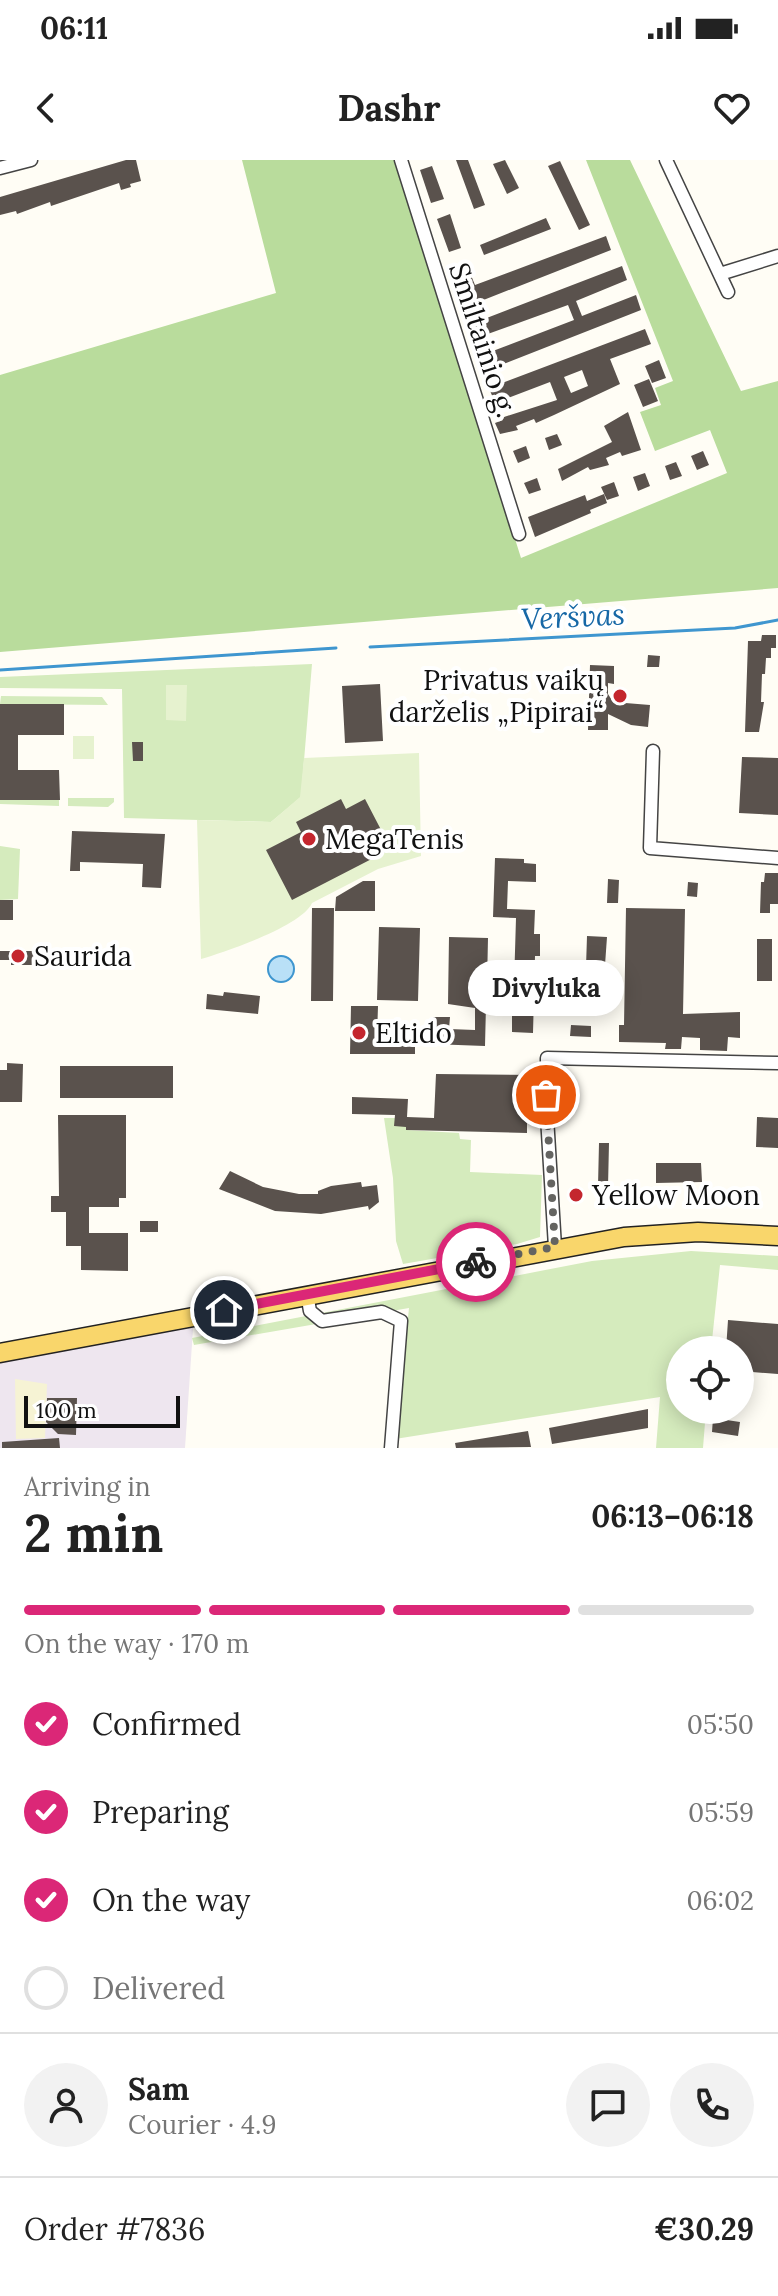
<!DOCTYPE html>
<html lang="en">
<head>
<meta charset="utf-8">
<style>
  body { margin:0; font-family:Lora,serif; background:#f2f2f2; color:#222; height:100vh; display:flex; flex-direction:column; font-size:30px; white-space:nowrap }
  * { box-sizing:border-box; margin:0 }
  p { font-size:26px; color:#767676 }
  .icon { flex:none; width:44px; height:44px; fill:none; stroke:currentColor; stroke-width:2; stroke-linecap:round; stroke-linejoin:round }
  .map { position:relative; height:1288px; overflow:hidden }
  .side { display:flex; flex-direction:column; background:#fff; flex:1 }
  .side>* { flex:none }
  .tools { position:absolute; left:666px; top:1176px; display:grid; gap:16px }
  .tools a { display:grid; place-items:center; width:88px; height:88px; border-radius:50%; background:#fff; box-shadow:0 4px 20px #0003; font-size:40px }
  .scale { position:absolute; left:24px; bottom:20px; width:156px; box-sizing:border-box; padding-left:8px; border:4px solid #111; border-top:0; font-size:22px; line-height:28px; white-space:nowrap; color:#111; -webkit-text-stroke:6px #fff; paint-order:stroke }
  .pin { position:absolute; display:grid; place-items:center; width:68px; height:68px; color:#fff; margin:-34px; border:4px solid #fff; border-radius:50%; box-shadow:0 2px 8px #0007 }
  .courier { position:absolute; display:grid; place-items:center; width:80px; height:80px; margin:-40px; border:6px solid #db2777; border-radius:50%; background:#fff; color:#222; box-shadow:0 2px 10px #0007 }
  .bubble { position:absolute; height:56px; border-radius:28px; background:#fff; box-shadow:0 4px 20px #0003; font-size:26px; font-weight:800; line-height:56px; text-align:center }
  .overview em { font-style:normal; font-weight:800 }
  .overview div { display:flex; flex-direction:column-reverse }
  .overview { display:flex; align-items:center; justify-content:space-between; height:136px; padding:0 24px }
  h1 { font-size:52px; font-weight:800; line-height:60px }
  .bar { display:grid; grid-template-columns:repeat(4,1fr); gap:12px 8px; align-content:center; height:96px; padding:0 24px }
  .bar i { height:10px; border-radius:6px; background:#e0e0e0 }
  .bar .on { background:#db2777 }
  .bar p { grid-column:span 4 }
  .line { display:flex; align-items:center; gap:20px; padding:0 24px; border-top:2px solid #e0e0e0 }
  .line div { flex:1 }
  .round { display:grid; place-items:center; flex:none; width:84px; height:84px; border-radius:42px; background:#f2f2f2 }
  ol { padding:0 24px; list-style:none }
  li { display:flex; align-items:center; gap:24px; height:88px }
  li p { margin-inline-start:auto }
  li .icon { padding:8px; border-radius:50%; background:#db2777; color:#fff; stroke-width:4 }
  li:last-child { color:#767676 }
  li i { width:44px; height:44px; border:4px solid #e0e0e0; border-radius:50% }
  .status { display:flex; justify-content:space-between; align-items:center; height:56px; padding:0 40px; background:#fff; direction:ltr }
  .status svg { height:22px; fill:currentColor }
  header { display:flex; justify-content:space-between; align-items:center; height:104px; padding:0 24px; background:#fff; font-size:36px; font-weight:800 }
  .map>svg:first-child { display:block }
</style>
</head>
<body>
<div class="status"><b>06:11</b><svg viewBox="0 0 49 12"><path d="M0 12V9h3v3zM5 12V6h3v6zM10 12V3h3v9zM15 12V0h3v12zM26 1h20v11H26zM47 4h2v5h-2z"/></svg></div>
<header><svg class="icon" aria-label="back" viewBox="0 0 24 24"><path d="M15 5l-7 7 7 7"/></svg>Dashr<svg class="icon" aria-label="heart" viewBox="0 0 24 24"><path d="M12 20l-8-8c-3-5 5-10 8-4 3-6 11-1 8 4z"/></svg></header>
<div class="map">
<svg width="778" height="1288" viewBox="0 0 778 1288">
  <rect width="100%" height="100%" fill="#fffdf5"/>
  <path fill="#eee6ef" d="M194 1154 185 1288H0V1193Z"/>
  <path fill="#f6f3d4" d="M15 1219 47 1224 45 1278 16 1279Z"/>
  <path fill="#d5ebbd" d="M312 504 301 637 271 662 124 658 122 529 0 528V517Z
    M1 536 102 537 108 545 0 544Z
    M68 638H114V642L108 647 68 646Z
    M0 640H59V646L0 644Z
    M0 686 20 689 18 739 0 740Z
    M384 958H407V970L459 973 460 979 471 980 470 1012 542 1015 540 1077 517 1084 403 1104 396 1081 393 1018Z
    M691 1091 778 1096V1110L720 1105 711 1190H680V1250H706L703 1288H656L660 1237 395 1279 409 1148 194 1185 192 1178 592 1101Z"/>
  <path fill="#b9dc9c" d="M242 0H396L521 398 727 313 710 270 655 291 640 252 661 245 655 228 673 221 586 0H630L741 231 778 221V428L0 492V215L276 133Z"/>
  <path fill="#e6f2cf" d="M166 525H187L186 561 166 560Z
    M73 576H94V599H73Z
    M419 593 421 696 378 709 312 743C302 766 225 792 201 799L197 660 271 662 300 637 304 598Z"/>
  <path fill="#b9e0f7" stroke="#3f96cf" stroke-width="2" d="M268 809a13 13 0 1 1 26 0a13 13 0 1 1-26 0Z"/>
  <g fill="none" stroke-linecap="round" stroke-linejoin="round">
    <path stroke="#3f96cf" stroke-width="3" d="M370 487 735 468 778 460
      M0 510 336 488"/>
  </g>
  <path fill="#5a524d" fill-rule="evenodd" d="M126 0H136L141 21 130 24 131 27 121 30 119 23 51 46 50 42 17 54 16 51 0 55V37Z
    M456 0H468L485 45 474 49Z
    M505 0 519 28 507 34 493 4Z
    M560 1 590 65 579 70 548 6Z
    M432 6 444 39 431 43 420 10Z
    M450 54 461 88 449 92 437 59Z
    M546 58 551 69 484 95 480 85Z
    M606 76 611 90 486 139 463 147 459 145 455 134 464 131 454 108 466 103 475 125Z
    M622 106 627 120 576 141 582 156 636 135 641 150 483 212 477 197 574 160 568 145 471 180 466 166Z
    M645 169 651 184 610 199 620 224 554 255 536 263 534 259 516 266 518 270 500 274 495 263 503 260 501 258 557 240 550 222 495 243 489 228ZM582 210 588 226 571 233 564 217Z
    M659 200 666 218 652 223 645 206Z
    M649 219 658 241 643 247 634 225Z
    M628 252 641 290 622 296 620 292 606 298 609 305 590 310 588 307 562 321 558 309 612 282 604 266Z
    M557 274 562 285 549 290 545 278Z
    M526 286 530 298 518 303 513 291Z
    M703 291 709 305 697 310 691 296Z
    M676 302 682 316 670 320 665 306Z
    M645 313 650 326 638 331 633 317Z
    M537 318 541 330 529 334 524 323Z
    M614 322 619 336 607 340 601 327Z
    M604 334 607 343 590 350 591 353 535 377 528 357 585 335 587 341Z
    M762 475H776V488H771V498H766L765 514H762L761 542H764L759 572H745L748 481H761Z
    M648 495 660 496 659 507H647Z
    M590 505 614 506V524L608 523V534L613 542 650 545 648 567 631 565 608 554V570H588Z
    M380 524 383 581 345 583 342 526Z
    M0 544H64V575H18V610H59L60 640H0Z
    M132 582H143V601H133Z
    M742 597 778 598V655L739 653Z
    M341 639 346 649 365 639 391 689 292 740 266 690 301 672 296 662Z
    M72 671 165 674 161 728 142 727 143 704 80 702V711H70Z
    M495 698 524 699V703L536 704V722L508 721 507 749 535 750 534 774H540V796H535L533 873 512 872V846L486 845 485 886 431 884 432 857H450L449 869 475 870V848L448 844 449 777 488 778 487 824 514 825 516 758 493 757Z
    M765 713H778V744H770V753H760L761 722H764Z
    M608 719 619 720 618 743H607Z
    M363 721H375V751H335L336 737Z
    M688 722 698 723 697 737 687 736Z
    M0 740H13V760H0Z
    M312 748H334L333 841H311Z
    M626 748 685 749 683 854 740 852V878L728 877 727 891 700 890V878L682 877 681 889H665L666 883 619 882V865H624Z
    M379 767 420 768 418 841 377 840Z
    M587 776 607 777 602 847 580 846V838H585Z
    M757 779H772V821H757Z
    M0 791H36V805H11V800H0Z
    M224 832 260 836 258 854 206 849 207 834 223 836Z
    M351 846H378L377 877 415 878V894H350Z
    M571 865 591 866V877L570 876Z
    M7 903 23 904 22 942H0V910H7Z
    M60 906H173V938H60Z
    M436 914 538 915V944H527V973L406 970V967L394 966 395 955 352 954V937L408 939 407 957 434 958Z
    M556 928H566V948H556Z
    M58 955H126V1038H119V1047H89V1073H128V1111L81 1110V1086H66V1052H51V1036H59Z
    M757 957 778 958V988L756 987Z
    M599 983H609L608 1027 598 1026Z
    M656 1003H701L702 1022 656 1023Z
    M230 1011 263 1027 299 1034H318V1031L331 1026 361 1022 362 1027 377 1025 379 1042 369 1050 368 1046 321 1054 275 1051 219 1029Z
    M140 1061H158V1072H140Z
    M728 1160 778 1164V1214L740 1211V1190H726Z
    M47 1238H77L76 1275 58 1274 46 1262Z
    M648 1249V1268L552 1284 549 1268Z
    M713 1258 740 1262 738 1276 712 1272Z
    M528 1271 531 1287 456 1288 455 1283Z
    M59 1278 60 1288H2V1282Z"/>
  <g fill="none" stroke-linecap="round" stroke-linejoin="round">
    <g stroke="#444" stroke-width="15">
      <path id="street" d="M401 0 519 374
        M666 0 728 132
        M0 8 31 0
        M720 114 778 96
        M653 591 650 688 778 698
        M555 1087 547 957V898L778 903
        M307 1134 310 1151 322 1161 382 1152 401 1161 391 1288"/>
    </g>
    <g stroke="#222" stroke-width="21">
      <path id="primary" d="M0 1193 624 1077 698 1072 778 1076"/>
    </g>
    <use href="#street" stroke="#fff" stroke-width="12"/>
    <use href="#primary" stroke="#f9d66b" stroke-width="18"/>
  </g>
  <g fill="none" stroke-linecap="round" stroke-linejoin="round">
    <path stroke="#646461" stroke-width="8" stroke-dasharray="0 14.4" d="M476 1102 555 1087 546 935"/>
    <path stroke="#db2777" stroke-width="10" d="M224 1150 476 1102"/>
  </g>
  <g fill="#c4262e" stroke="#fff" stroke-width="3">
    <circle cx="620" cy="536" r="8"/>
    <circle cx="309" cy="679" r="8"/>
    <circle cx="18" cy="796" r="8"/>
    <circle cx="359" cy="873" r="8"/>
    <circle cx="576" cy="1035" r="8"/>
  </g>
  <g text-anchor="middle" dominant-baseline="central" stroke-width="8" stroke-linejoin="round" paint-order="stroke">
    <g font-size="28" fill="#111" stroke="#fff">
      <text transform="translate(483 180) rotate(72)">Smiltainio g.</text>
    </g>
    <g font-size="28" fill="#111" stroke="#fff" text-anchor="start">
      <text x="604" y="520" text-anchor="end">Privatus vaikų<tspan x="604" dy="32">darželis „Pipirai“</tspan></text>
      <text x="325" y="679">MegaTenis</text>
      <text x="34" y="796">Saurida</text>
      <text x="375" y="873">Eltido</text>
      <text x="592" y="1035">Yellow Moon</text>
    </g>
    <g font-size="30" font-style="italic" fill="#1768a6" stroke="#fff">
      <text transform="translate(573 456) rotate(-3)">Veršvas</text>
    </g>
  </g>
</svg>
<div class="tools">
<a><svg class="icon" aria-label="locate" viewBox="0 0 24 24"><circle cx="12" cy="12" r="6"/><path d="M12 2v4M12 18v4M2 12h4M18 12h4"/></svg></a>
</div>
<div class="scale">100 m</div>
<div class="pin" style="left:546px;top:935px;background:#ea580c"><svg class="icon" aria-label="bag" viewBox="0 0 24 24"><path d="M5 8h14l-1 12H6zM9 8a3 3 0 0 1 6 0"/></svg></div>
<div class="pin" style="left:224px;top:1150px;background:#1f2937"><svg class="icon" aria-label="home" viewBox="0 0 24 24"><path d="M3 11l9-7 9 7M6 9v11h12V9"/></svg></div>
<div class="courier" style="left:476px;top:1102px"><svg class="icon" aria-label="bike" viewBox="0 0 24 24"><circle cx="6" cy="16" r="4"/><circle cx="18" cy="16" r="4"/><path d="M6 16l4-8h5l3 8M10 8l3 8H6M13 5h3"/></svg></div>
<div class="bubble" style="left:468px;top:800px;width:156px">Divyluka</div>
</div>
<section class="side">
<div class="overview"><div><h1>2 min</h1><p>Arriving in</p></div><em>06:13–06:18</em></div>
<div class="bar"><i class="on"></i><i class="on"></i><i class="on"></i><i></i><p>On the way · 170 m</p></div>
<ol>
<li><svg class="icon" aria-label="check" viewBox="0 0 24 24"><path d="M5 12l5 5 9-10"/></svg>Confirmed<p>05:50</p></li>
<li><svg class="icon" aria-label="check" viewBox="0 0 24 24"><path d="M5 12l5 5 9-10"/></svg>Preparing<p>05:59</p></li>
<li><svg class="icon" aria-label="check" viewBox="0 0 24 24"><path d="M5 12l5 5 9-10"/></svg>On the way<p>06:02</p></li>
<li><i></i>Delivered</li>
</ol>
<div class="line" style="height:144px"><a class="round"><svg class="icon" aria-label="person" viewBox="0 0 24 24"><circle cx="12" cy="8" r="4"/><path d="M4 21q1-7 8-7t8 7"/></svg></a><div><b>Sam</b><p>Courier · 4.9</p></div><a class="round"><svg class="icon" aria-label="chat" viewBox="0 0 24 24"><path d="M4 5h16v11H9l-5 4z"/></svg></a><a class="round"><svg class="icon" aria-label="phone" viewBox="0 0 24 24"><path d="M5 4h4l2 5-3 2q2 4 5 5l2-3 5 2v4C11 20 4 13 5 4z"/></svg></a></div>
<div class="line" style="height:104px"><div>Order #7836</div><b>€30.29</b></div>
</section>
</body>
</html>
